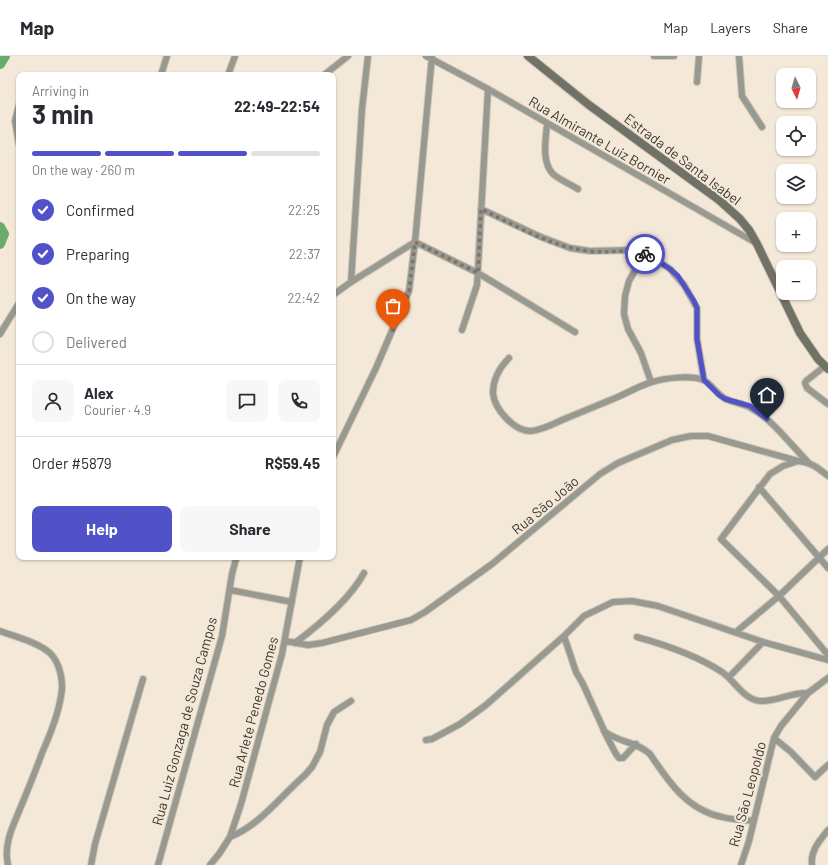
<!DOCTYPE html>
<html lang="en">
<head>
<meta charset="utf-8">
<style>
  body { margin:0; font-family:Barlow,sans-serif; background:#f7f7f7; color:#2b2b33; height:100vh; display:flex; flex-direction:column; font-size:15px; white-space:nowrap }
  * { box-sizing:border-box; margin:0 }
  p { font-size:13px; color:#7c7c81 }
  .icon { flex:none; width:22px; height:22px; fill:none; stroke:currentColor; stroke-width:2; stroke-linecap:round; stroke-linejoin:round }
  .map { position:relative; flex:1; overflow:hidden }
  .sheet { position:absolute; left:16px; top:16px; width:320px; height:488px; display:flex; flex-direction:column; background:#fff; border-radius:8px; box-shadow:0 1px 3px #0004 }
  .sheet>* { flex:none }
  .needle { width:26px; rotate:175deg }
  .tools { position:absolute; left:776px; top:12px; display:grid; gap:8px }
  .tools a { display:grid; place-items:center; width:40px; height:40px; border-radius:8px; background:#fff; box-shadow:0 1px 3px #0004; font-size:20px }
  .pin { position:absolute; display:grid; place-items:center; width:34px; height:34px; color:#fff; margin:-41px -17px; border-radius:50% 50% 50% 0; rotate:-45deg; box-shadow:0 0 4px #0007 }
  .pin .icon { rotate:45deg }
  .courier { position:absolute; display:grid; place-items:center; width:40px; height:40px; margin:-20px; border:3px solid #5152c8; border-radius:50%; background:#fff; color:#222; box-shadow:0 1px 5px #0007 }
  .overview em { font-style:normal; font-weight:700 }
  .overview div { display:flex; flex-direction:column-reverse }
  .overview { display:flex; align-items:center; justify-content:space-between; height:68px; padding:0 16px }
  h1 { font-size:26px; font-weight:700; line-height:30px }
  .bar { display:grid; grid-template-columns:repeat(4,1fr); gap:6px 4px; align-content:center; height:48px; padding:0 16px }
  .bar i { height:5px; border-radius:3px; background:#e1e1e2 }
  .bar .selected { background:#5152c8 }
  .bar p { grid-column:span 4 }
  .line { display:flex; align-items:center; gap:10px; padding:0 16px; border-top:1px solid #e1e1e2 }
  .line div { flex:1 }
  .round { display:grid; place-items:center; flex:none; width:42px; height:42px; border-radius:8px; background:#f7f7f7 }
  ol { padding:0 16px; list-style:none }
  li { display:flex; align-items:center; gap:12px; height:44px }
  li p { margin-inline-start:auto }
  li .icon { padding:4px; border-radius:50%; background:#5152c8; color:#fff; stroke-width:4 }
  li:last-child { color:#7c7c81 }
  li i { width:22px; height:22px; border:2px solid #e1e1e2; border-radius:50% }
  .cta { display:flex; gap:8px; margin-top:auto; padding:8px 16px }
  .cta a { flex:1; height:46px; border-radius:8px; background:#5152c8; color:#fff; font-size:16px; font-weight:700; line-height:46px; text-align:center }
  .cta a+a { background:#f7f7f7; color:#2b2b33 }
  header { display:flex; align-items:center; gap:24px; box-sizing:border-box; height:56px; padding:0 20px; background:#fff; border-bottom:1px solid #e1e1e2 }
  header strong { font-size:19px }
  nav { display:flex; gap:22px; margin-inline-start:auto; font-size:14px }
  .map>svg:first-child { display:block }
</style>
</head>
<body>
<header>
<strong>Map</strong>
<nav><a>Map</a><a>Layers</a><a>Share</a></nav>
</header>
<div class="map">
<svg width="828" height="809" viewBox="0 0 828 809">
  <rect width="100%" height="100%" fill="#f4e9d9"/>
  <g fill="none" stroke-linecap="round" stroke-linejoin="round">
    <path stroke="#69ab68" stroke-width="10" d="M0 8 5 0
      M0 171 4 178 0 188"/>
    <g stroke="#cfc5b7" stroke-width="8">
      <path id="street" d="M426 0 488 33 756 187
        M654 0H674
        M739 0 742 40 762 71
        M161 19 167 0
        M228 19 235 0
        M324 19 348 0
        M697 26 699 0
        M19 49 15 65 19 88
        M547 68C546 82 541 106 553 118 560 124 570 128 578 133
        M481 153 541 181 570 192 590 195 633 194 649 199 670 213 684 229 697 252V283L704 324
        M649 199 638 209 629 225 625 240 624 258 628 273 641 297 651 326
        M351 226 362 53 368 0
        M333 239 351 226 415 186 478 217 575 276
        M462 274 477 229 488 33
        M0 278 19 247
        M509 302C499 312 493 323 493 337 494 353 515 376 531 375 542 374 553 368 562 364 579 357 596 350 613 343 626 338 638 330 652 326 665 322 690 319 703 324 710 326 717 339 726 343 734 347 743 347 751 352 773 364 790 388 808 406
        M825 310 806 325 805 327 807 332 828 348
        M333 401 376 312 409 235 415 186 432 0
        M798 405 783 410 770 418 721 483 779 540 828 599
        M759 431 828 512
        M230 534 292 546
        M0 575C16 581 37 586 50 597 60 607 64 626 61 640 58 660 50 679 42 697 36 714 29 731 22 748 14 768 3 787 8 809
        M736 576 779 540 828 493
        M564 580 576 616 583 628 607 681 616 698 619 702H623L636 688
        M637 581C666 589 696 599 722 616 734 624 744 644 760 645 776 646 791 636 808 637
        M285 585 308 589 322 587 411 564 425 556 492 508 600 418 618 407 672 384 691 380H708L798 405C812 407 817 411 828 420
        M295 587C319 569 350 543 364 517
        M729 621 763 586
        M604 675C619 687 636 685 650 698 668 725 687 754 722 761 732 764 743 764 753 765
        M774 682 791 696 815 721 828 709
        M426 684 432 683 460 668 486 649 564 580 584 560 613 546 632 545 658 550 763 586 828 604
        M230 781C260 769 281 740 305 719L312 711 320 696 327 669 334 656 351 645
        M91 809 95 788 143 623
        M158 809 222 580 232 518 236 503
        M210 809 219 798 230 781 241 748 282 598 300 501
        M741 809 749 785 774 682 781 670 808 637 828 622
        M812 809C810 795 820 784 828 774"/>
    </g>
    <g stroke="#cfc5b7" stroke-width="10">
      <path id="secondary" d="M528 0 589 49 719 144 740 163 749 174 757 188 800 277 818 303 828 313"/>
    </g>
    <use href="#street" stroke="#989991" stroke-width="6"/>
    <use href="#secondary" stroke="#717267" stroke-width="8"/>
  </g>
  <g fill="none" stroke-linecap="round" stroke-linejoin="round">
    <path stroke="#7c756b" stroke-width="4" stroke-dasharray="0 7.2" d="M393 274 409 236 415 186 478 217 481 153C515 169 551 191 589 195 609 198 625 192 645 198"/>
    <path stroke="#5152c8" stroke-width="5" d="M645 198 649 199 670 213 678 220 694 245 697 252V283L704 324 719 339 725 343 750 350 767 363"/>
  </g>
  <g text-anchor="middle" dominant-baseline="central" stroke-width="4" stroke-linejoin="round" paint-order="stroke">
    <g font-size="14" fill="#3b3730" stroke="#f4e9d9">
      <text transform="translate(600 84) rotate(30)">Rua Almirante Luiz Bornier</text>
      <text transform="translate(683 103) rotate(37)">Estrada de Santa Isabel</text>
      <text transform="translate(545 449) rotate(-40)">Rua São João</text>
      <text transform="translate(253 656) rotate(-75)">Rua Arlete Penedo Gomes</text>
      <text transform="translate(184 665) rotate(-75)">Rua Luiz Gonzaga de Souza Campos</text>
      <text transform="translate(747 738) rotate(-75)">Rua São Leopoldo</text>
    </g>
  </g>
</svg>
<div class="tools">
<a><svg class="needle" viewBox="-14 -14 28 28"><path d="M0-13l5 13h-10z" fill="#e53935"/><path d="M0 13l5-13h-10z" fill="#7c7c81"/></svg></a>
<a><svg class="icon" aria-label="locate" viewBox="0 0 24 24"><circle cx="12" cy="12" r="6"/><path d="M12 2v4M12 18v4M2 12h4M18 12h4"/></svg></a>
<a><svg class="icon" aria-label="layers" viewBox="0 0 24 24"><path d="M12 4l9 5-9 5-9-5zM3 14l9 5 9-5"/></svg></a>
<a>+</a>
<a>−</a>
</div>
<div class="pin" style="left:393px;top:274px;background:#ea580c"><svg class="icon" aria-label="bag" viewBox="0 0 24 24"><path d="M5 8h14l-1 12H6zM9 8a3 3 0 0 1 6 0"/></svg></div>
<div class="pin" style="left:767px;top:363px;background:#1f2937"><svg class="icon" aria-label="home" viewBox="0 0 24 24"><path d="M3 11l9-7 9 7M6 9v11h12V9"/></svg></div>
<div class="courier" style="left:645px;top:198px"><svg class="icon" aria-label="bike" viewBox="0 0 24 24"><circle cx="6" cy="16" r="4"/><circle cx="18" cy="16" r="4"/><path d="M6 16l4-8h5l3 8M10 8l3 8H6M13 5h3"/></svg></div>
<section class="sheet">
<div class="overview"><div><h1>3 min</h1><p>Arriving in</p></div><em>22:49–22:54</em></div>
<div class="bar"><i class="selected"></i><i class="selected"></i><i class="selected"></i><i></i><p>On the way · 260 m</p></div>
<ol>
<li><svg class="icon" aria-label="check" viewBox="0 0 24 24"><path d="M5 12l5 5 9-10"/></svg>Confirmed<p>22:25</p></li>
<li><svg class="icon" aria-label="check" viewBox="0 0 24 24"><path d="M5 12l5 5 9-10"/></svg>Preparing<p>22:37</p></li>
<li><svg class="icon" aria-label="check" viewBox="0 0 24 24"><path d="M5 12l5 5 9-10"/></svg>On the way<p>22:42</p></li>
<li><i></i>Delivered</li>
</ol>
<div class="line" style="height:72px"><a class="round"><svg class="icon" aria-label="person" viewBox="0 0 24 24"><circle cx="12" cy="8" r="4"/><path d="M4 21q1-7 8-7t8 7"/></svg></a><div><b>Alex</b><p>Courier · 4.9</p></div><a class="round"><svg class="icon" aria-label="chat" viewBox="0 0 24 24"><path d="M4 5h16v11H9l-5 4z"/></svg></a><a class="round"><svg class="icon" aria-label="phone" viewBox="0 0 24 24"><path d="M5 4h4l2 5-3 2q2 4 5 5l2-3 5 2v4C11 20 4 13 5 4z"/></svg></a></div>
<div class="line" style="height:52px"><div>Order #5879</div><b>R$59.45</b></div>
<div class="cta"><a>Help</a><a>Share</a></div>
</section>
</div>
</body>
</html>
